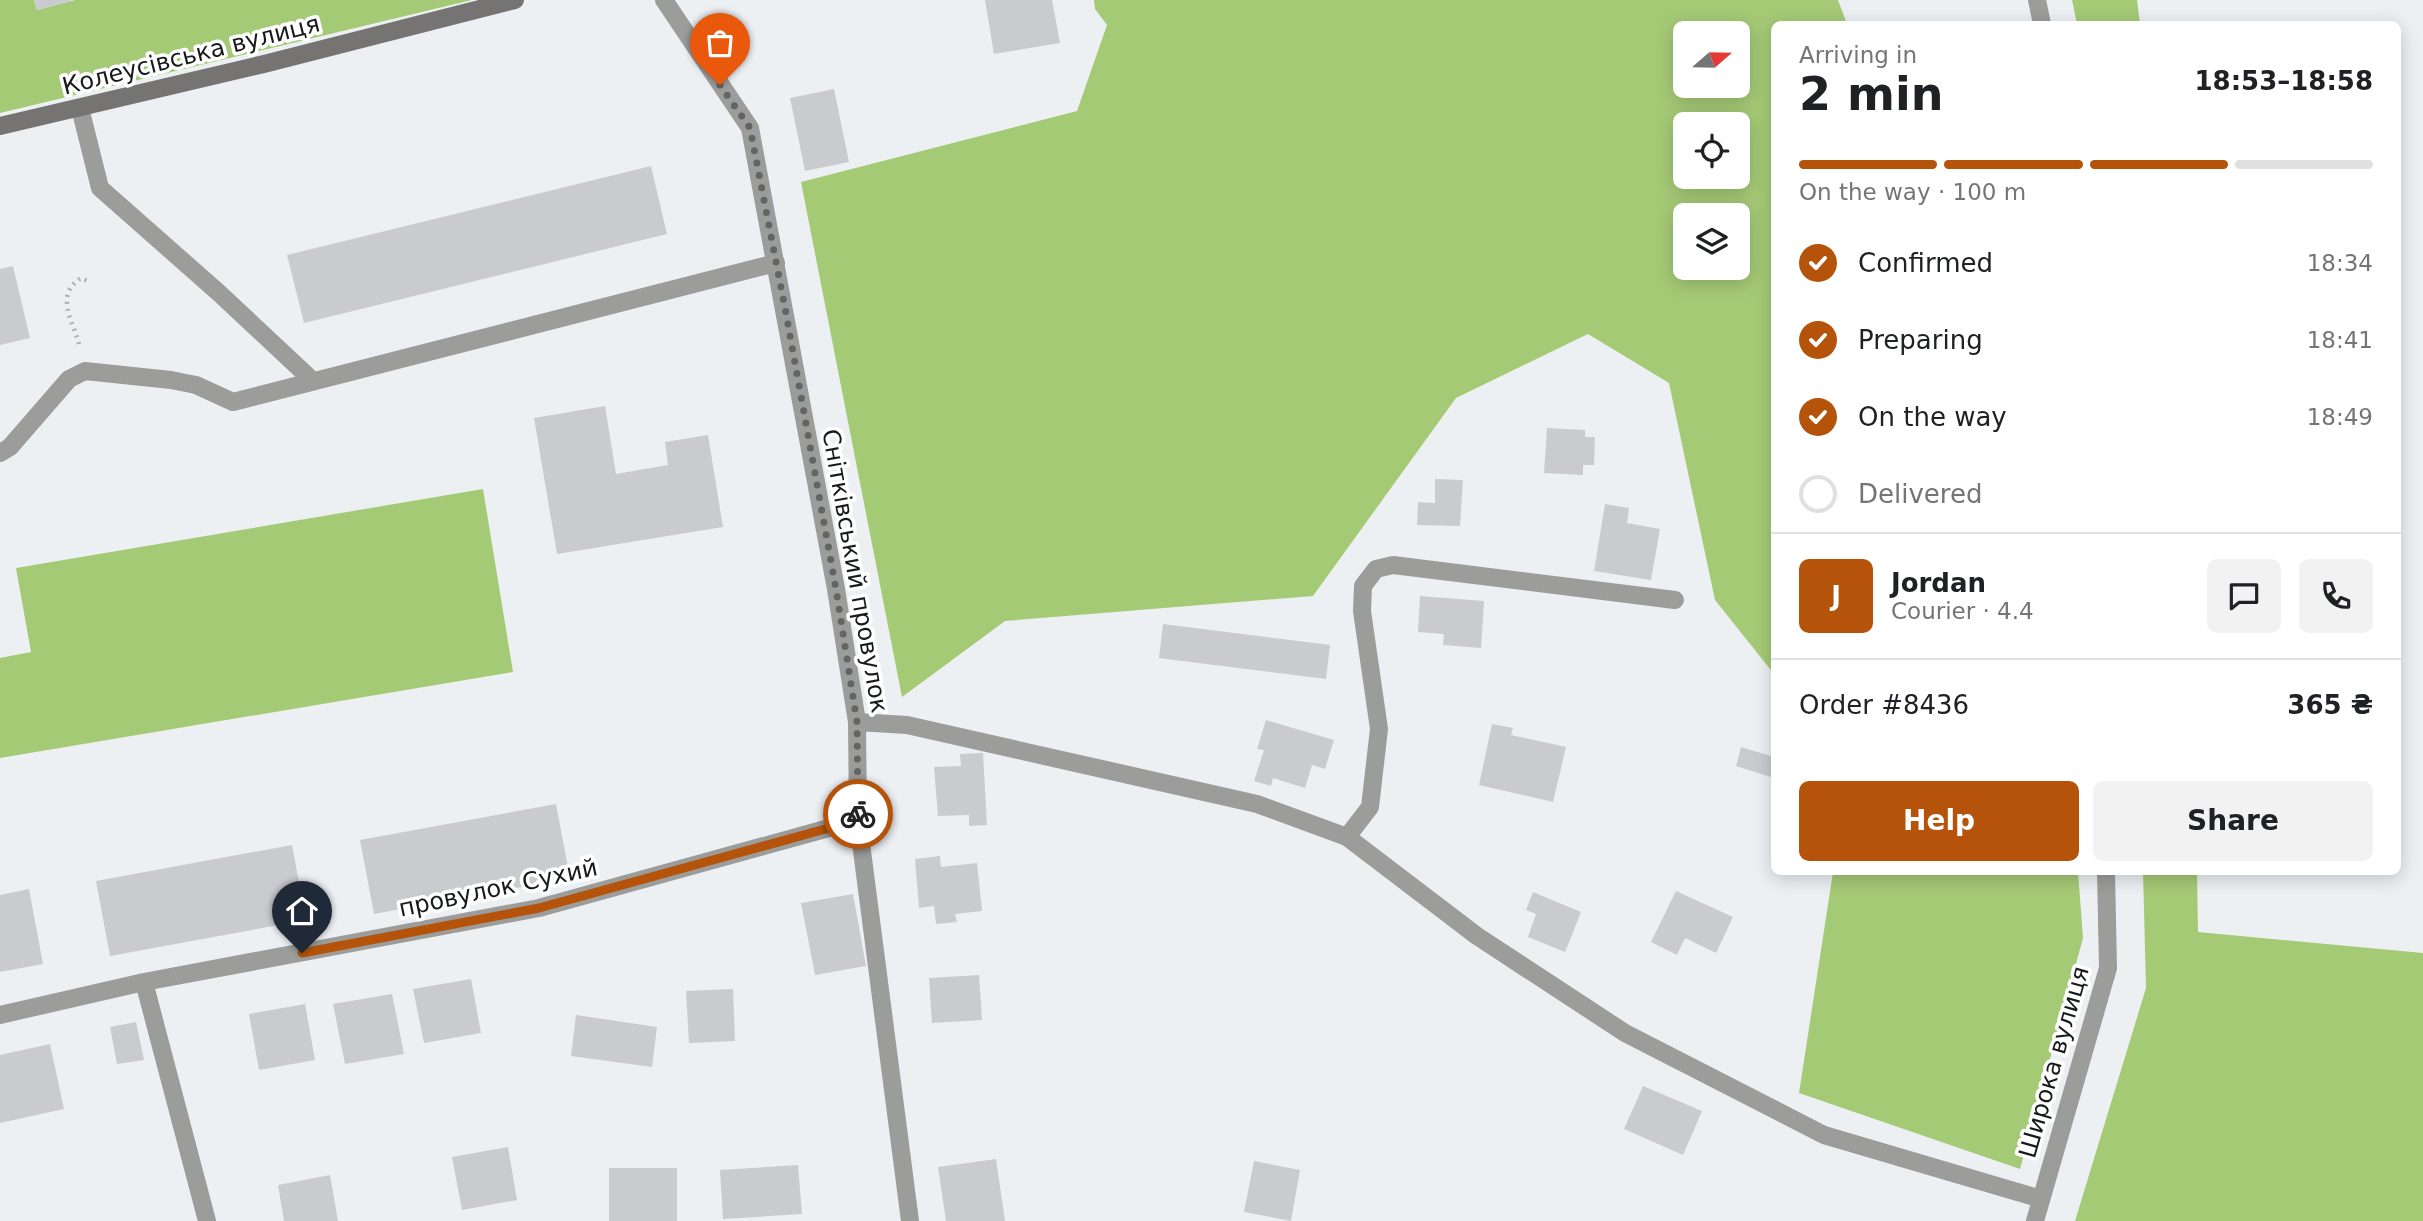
<!DOCTYPE html>
<html lang="en">
<head>
<meta charset="utf-8">
<style>
  body { margin:0; font-family:"DejaVu Sans",sans-serif; background:#f2f2f2; color:#202124; height:100vh; display:flex; flex-direction:column; font-size:26px; white-space:nowrap }
  * { box-sizing:border-box; margin:0 }
  p { font-size:23px; color:#757577 }
  .icon { flex:none; width:38px; height:38px; fill:none; stroke:currentColor; stroke-width:2; stroke-linecap:round; stroke-linejoin:round }
  .map { position:relative; flex:1; overflow:hidden }
  .sheet { position:absolute; left:1771px; top:21px; width:630px; height:854px; display:flex; flex-direction:column; background:#fff; border-radius:10px; box-shadow:0 4px 18px #0003 }
  .sheet>* { flex:none }
  .needle { width:46px; rotate:70deg }
  .tools { position:absolute; left:1673px; top:21px; display:grid; gap:14px }
  .tools a { display:grid; place-items:center; width:77px; height:77px; border-radius:10px; background:#fff; box-shadow:0 4px 18px #0003; font-size:35px }
  .pin { position:absolute; display:grid; place-items:center; width:60px; height:60px; color:#fff; margin:-72px -30px; border-radius:50% 50% 50% 0; rotate:-45deg; box-shadow:0 0 7px #0007 }
  .pin .icon { rotate:45deg }
  .courier { position:absolute; display:grid; place-items:center; width:70px; height:70px; margin:-35px; border:5px solid #b45309; border-radius:50%; background:#fff; color:#222; box-shadow:0 2px 9px #0007 }
  .head em { font-style:normal; font-weight:600 }
  .head div { display:flex; flex-direction:column-reverse }
  .head { display:flex; align-items:center; justify-content:space-between; height:119px; padding:0 28px }
  h1 { font-size:46px; font-weight:600; line-height:52px }
  .bar { display:grid; grid-template-columns:repeat(4,1fr); gap:10px 7px; align-content:center; height:84px; padding:0 28px }
  .bar i { height:9px; border-radius:5px; background:#e0e0e0 }
  .bar .selected { background:#b45309 }
  .bar p { grid-column:span 4 }
  .line { display:flex; align-items:center; gap:18px; padding:0 28px; border-top:2px solid #e0e0e0 }
  .line div { flex:1 }
  .round { display:grid; place-items:center; flex:none; width:74px; height:74px; border-radius:10px; background:#f2f2f2 }
  ol { padding:0 28px; list-style:none }
  li { display:flex; align-items:center; gap:21px; height:77px }
  li p { margin-inline-start:auto }
  li .icon { padding:7px; border-radius:50%; background:#b45309; color:#fff; stroke-width:4 }
  li:last-child { color:#757577 }
  li i { width:38px; height:38px; border:4px solid #e0e0e0; border-radius:50% }
  .action { display:flex; gap:14px; margin-top:auto; padding:14px 28px }
  .action a { flex:1; height:80px; border-radius:10px; background:#b45309; color:#fff; font-size:28px; font-weight:600; line-height:80px; text-align:center }
  .action a+a { background:#f2f2f2; color:#202124 }
  .map>svg:first-child { display:block }
</style>
</head>
<body>
<div class="map">
<svg width="2423" height="1221" viewBox="0 0 2423 1221">
  <rect width="100%" height="100%" fill="#edf0f3"/>
  <path fill="#a5ca76" fill-rule="evenodd" d="M0 0H34L37 10 75 0H472L0 113Z
    M1094 0H1838L1847 24H1774V674L1715 600 1669 383 1588 334 1456 398 1313 596 1005 621 902 697 801 182 1077 111 1107 25 1095 9ZM1685 33H1738V86H1685ZM1685 124H1738V177H1685ZM1738 215V268H1685V215Z
    M2072 0H2137L2140 24H2077Z
    M483 489 513 672 0 758V658L31 652 16 568Z
    M1833 872H2078L2083 938 2020 1169 1799 1093Z
    M2143 872H2197L2198 932 2423 953V1221H2075L2146 988Z"/>
  <path fill="#c9cbcf" d="M34 0H71V1L37 10Z
    M985 0H1052L1060 43 994 54Z
    M834 89 849 162 805 171 790 98Z
    M651 166 667 234 304 323 287 255Z
    M13 266 30 338 0 345V269Z
    M605 406 616 474 668 465 665 442 708 435 723 527 557 554 534 418Z
    M1547 428 1585 430V437H1595L1594 465H1583V475L1544 473Z
    M1435 479 1463 480 1460 526 1417 525 1418 502 1435 503Z
    M1605 504 1629 508 1627 523 1660 529 1651 580 1594 571Z
    M1420 596 1484 601 1481 648 1443 645 1444 634 1418 632Z
    M1163 624 1330 645 1326 679 1159 658Z
    M1266 720 1334 740 1325 769 1312 765 1305 788 1273 778 1271 786 1254 781 1264 750 1257 749Z
    M1492 724 1513 728 1511 735 1566 747 1553 802 1479 785Z
    M1741 747 1774 757V778L1736 766Z
    M983 753 987 825 969 826V815L938 816 934 767 961 766 960 754Z
    M556 804 570 878 374 914 360 840Z
    M292 845 306 920 110 956 96 881Z
    M940 856 941 867 977 863 982 911 955 914 957 922 936 924 934 906 919 908 915 859Z
    M29 889 43 964 0 972V895Z
    M1676 891 1733 917 1716 953 1685 938 1677 955 1651 942Z
    M1533 892 1581 912 1565 952 1528 937 1536 914 1526 910Z
    M853 894 866 966 815 975 801 903Z
    M979 975 982 1020 932 1023 929 978Z
    M471 979 481 1033 424 1043 413 989Z
    M733 989 735 1041 689 1043 686 991Z
    M392 994 404 1054 345 1064 333 1004Z
    M305 1004 315 1060 259 1070 249 1014Z
    M576 1015 657 1027 652 1067 571 1056Z
    M136 1022 144 1060 117 1064 110 1027Z
    M50 1044 64 1109 0 1123V1055Z
    M1643 1086 1702 1111 1683 1155 1624 1129Z
    M508 1147 517 1200 462 1210 452 1157Z
    M996 1159 1005 1221H946L938 1167Z
    M1254 1161 1300 1170 1291 1221 1244 1212Z
    M798 1165 802 1214 723 1219 720 1170Z
    M609 1168H677V1221H609Z
    M330 1175 338 1221H284L278 1185Z"/>
  <g fill="none" stroke-linecap="round" stroke-linejoin="round">
    <path stroke="#adafb2" stroke-width="4.5" stroke-dasharray="2 5" stroke-linecap="butt" d="M79 344C73 321 54 295 81 278L90 282"/>
    <path stroke="#9c9c9a" stroke-width="18" d="M80 108 100 188 219 293 313 381
      M0 453 10 447 69 379 85 371 171 380 196 385 233 402 776 263
      M1347 837 1370 807 1379 729 1362 611 1363 586 1376 569 1393 565 1675 600"/>
    <path stroke="#9c9c9a" stroke-width="18" d="M664 0 750 128 836 589 857 722 858 820 910 1221
      M2037 0 2042 24
      M857 722 907 725 1257 804 1347 837 1477 936 1625 1033 1824 1135 2041 1199
      M144 982 207 1221
      M0 1015 144 982 539 908 858 820
      M2035 1221 2108 968 2106 872"/>
    <path stroke="#757472" stroke-width="18" d="M0 126 264 64 515 0"/>
  </g>
  <g fill="none" stroke-linecap="round" stroke-linejoin="round">
    <path stroke="#636466" stroke-width="7" stroke-dasharray="0 12.6" d="M720 85 750 128 785 308 836 589 857 722 858 814"/>
    <path stroke="#b45309" stroke-width="9" d="M302 953 539 908 858 820V814"/>
  </g>
  <g text-anchor="middle" dominant-baseline="central" stroke-width="7" stroke-linejoin="round" paint-order="stroke">
    <g font-size="24" fill="#18191a" stroke="#fff">
      <text transform="translate(191 55) rotate(-14)">Колеусівська вулиця</text>
      <text transform="translate(855 571) rotate(80)">Снітківський провулок</text>
      <text transform="translate(498 888) rotate(-12)">провулок Сухий</text>
      <text transform="translate(2054 1062) rotate(-74)">Широка вулиця</text>
    </g>
  </g>
</svg>
<div class="tools">
<a><svg class="needle" viewBox="-14 -14 28 28"><path d="M0-13l5 13h-10z" fill="#e53935"/><path d="M0 13l5-13h-10z" fill="#757577"/></svg></a>
<a><svg class="icon" aria-label="locate" viewBox="0 0 24 24"><circle cx="12" cy="12" r="6"/><path d="M12 2v4M12 18v4M2 12h4M18 12h4"/></svg></a>
<a><svg class="icon" aria-label="layers" viewBox="0 0 24 24"><path d="M12 4l9 5-9 5-9-5zM3 14l9 5 9-5"/></svg></a>
</div>
<div class="pin" style="left:720px;top:85px;background:#ea580c"><svg class="icon" aria-label="bag" viewBox="0 0 24 24"><path d="M5 8h14l-1 12H6zM9 8a3 3 0 0 1 6 0"/></svg></div>
<div class="pin" style="left:302px;top:953px;background:#1f2937"><svg class="icon" aria-label="home" viewBox="0 0 24 24"><path d="M3 11l9-7 9 7M6 9v11h12V9"/></svg></div>
<div class="courier" style="left:858px;top:814px"><svg class="icon" aria-label="bike" viewBox="0 0 24 24"><circle cx="6" cy="16" r="4"/><circle cx="18" cy="16" r="4"/><path d="M6 16l4-8h5l3 8M10 8l3 8H6M13 5h3"/></svg></div>
<section class="sheet">
<div class="head"><div><h1>2 min</h1><p>Arriving in</p></div><em>18:53–18:58</em></div>
<div class="bar"><i class="selected"></i><i class="selected"></i><i class="selected"></i><i></i><p>On the way · 100 m</p></div>
<ol>
<li><svg class="icon" aria-label="check" viewBox="0 0 24 24"><path d="M5 12l5 5 9-10"/></svg>Confirmed<p>18:34</p></li>
<li><svg class="icon" aria-label="check" viewBox="0 0 24 24"><path d="M5 12l5 5 9-10"/></svg>Preparing<p>18:41</p></li>
<li><svg class="icon" aria-label="check" viewBox="0 0 24 24"><path d="M5 12l5 5 9-10"/></svg>On the way<p>18:49</p></li>
<li><i></i>Delivered</li>
</ol>
<div class="line" style="height:126px"><b class="round" style="background:#b45309;color:#fff">J</b><div><b>Jordan</b><p>Courier · 4.4</p></div><a class="round"><svg class="icon" aria-label="chat" viewBox="0 0 24 24"><path d="M4 5h16v11H9l-5 4z"/></svg></a><a class="round"><svg class="icon" aria-label="phone" viewBox="0 0 24 24"><path d="M5 4h4l2 5-3 2q2 4 5 5l2-3 5 2v4C11 20 4 13 5 4z"/></svg></a></div>
<div class="line" style="height:91px"><div>Order #8436</div><b>365 ₴</b></div>
<div class="action"><a>Help</a><a>Share</a></div>
</section>
</div>
</body>
</html>
